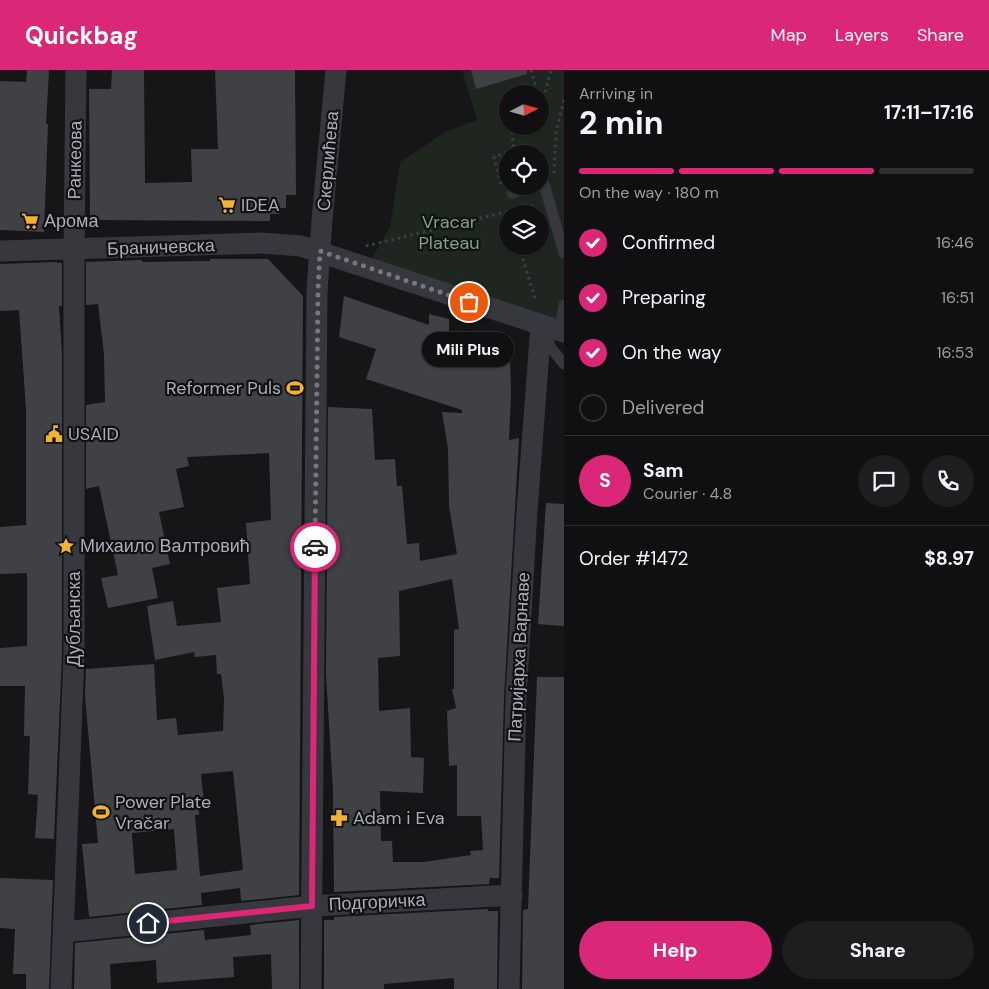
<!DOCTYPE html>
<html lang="en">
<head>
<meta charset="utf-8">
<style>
  body { margin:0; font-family:"DM Sans",sans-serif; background:#1e1e20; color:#f1f3f6; height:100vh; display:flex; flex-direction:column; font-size:19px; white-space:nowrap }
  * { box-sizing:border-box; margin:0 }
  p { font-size:16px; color:#9c9d9f }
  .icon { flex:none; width:28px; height:28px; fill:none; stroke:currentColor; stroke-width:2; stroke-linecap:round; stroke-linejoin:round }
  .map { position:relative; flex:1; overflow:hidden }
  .drawer { display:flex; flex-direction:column; background:#101012; width:425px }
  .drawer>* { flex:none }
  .needle { width:32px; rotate:84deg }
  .buttons { position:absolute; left:499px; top:15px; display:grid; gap:10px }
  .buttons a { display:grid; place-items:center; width:50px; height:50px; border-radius:50%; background:#101012; box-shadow:0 1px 4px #0004,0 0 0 1px #303032; font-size:25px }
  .pin { position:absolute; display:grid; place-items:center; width:42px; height:42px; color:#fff; margin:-21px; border:2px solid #fff; border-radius:50%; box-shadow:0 1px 5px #0007 }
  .courier { position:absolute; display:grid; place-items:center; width:50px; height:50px; margin:-25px; border:4px solid #db2777; border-radius:50%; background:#fff; color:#222; box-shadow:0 1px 6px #0007 }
  .bubble { position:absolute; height:35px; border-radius:18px; background:#101012; box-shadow:0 1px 4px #0004,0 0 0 1px #303032; font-size:16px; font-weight:700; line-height:35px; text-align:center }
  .overview em { font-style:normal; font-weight:700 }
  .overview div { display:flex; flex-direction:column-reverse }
  .overview { display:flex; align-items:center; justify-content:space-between; height:85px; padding:0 15px }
  h1 { font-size:32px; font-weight:700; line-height:38px }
  .bar { display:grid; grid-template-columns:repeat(4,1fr); gap:8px 5px; align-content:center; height:60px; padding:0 15px }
  .bar i { height:6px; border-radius:4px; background:#303032 }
  .bar .current { background:#db2777 }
  .bar p { grid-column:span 4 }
  .line { display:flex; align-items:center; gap:12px; padding:0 15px; border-top:1px solid #303032 }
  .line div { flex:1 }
  .round { display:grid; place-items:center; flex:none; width:52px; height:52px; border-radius:26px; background:#1e1e20 }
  ol { padding:0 15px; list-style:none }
  li { display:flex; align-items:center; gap:15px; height:55px }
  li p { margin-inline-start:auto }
  li .icon { padding:5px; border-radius:50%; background:#db2777; color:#fff; stroke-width:4 }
  li:last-child { color:#9c9d9f }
  li i { width:28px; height:28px; border:2px solid #303032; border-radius:50% }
  .cta { display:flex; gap:10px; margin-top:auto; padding:10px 15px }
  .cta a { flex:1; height:58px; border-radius:30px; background:#db2777; color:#fff; font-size:20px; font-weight:700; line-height:58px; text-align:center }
  .cta a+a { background:#1e1e20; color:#f1f3f6 }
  header { display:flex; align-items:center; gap:30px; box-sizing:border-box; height:70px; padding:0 25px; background:#db2777; color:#fff }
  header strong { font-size:24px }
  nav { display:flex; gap:28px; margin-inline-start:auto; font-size:18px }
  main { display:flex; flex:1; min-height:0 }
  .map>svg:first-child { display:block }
</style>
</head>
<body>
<header>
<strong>Quickbag</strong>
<nav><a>Map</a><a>Layers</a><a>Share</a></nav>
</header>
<main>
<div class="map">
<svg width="564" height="919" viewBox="0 0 564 919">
  <rect width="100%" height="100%" fill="#161618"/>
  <path fill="#1e261f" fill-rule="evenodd" d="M462 0H564V262L366 198 390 157 400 92 447 61 477 50ZM508 24H540V56H508ZM508 84H540V116H508ZM508 144H540V176H508Z"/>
  <path fill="#404145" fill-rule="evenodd" d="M27 0H49L46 54H48L44 162 0 160V11L26 12Z
    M112 0H144L145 113 192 112 191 79H218L215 0H295L296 125H286V138H280V144H270V151L90 150 89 19H111Z
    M471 0H527V4L476 19Z
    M210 189H268L303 226 299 825 241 831 240 818 201 823 202 835 89 847 82 774 98 773 85 626 86 599 154 594 157 650 176 648 178 665 223 661 224 629 221 604H217L216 585 195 587 194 582 155 590 147 536 173 531 177 556 221 552 217 518 250 514 246 453 271 450 269 383 187 387 189 396 176 399 184 437 159 442 170 494 152 498 158 528 108 538 101 508 118 505 99 416 86 419V335L105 332 104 284 98 234 86 235V192L142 190V192L210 191ZM233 701 243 800 200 806 195 745H199L198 734 204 733 201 704ZM174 759 177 800 135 804 132 763Z
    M57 192V193H62V236H59L62 285V584L54 769 35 768 38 725 28 724 30 666H24L25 616H0V578L27 576V503L0 504V457L26 455V339L19 240 0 241V194Z
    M344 226 429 255V244L449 249V263H483L482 281 493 280 494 288 510 286 511 325 509 370 519 368 504 627 499 808H490L489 814 334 822 333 721 326 604 328 337 372 339 375 390 395 389 397 416H402L407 474 419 473 420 491 457 484 449 436 448 378 442 342 462 343V340L366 309 376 279 339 267ZM452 509 459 559 454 560V619H452L456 638 447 641 449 696 457 695V746H481L483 780 470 781 471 785 424 792H393L392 771H381L380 721 423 723 424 688 411 687 410 638 379 641 378 588 400 586 399 521Z
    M546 433 564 434V556L538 554Z
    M537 607H564V919H522L523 840 528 839Z
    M0 808 53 810 49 919H26V904H13L15 859 0 858Z
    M488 839V841H498L497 919H454V908L384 914V919H324V850H334V847Z
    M299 850V919H272L271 884 233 887 234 907 157 913 156 890 110 894 111 919H74L75 873 204 860 205 870 251 865 250 855Z"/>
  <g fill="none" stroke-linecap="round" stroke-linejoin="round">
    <path stroke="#3d3f44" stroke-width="3" stroke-dasharray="2.5 4" stroke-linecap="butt" d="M531 0 538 24
      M540 41 551 0
      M554 103 556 62 564 30
      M501 114 494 87 514 80 512 63 534 56
      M366 176 535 135
      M519 176 536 232"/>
    <path stroke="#37383d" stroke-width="11" d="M540 115 544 114 564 183
      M512 123 534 116
      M560 261 564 235
      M544 262 551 278 564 294"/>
    <path stroke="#37383d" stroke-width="21" d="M0 181 261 173 301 176 564 262
      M64 862 312 836 512 825
      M61 919 74 584V185L76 0
      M311 919 317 221 322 150 336 0
      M509 919 516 627 527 441 541 255"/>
  </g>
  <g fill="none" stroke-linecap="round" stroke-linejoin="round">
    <path stroke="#757880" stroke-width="5" stroke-dasharray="0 9" d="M315 477 318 221 320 181 469 232"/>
    <path stroke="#db2777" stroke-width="6" d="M148 853 312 836 315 477"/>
  </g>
  <defs>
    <g id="supermarket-bare" transform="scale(1.35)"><path d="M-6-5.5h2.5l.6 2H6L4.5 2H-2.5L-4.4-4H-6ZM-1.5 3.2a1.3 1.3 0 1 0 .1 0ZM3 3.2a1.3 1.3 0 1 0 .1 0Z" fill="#f2b134" stroke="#111113" stroke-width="2.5" paint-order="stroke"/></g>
    <g id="stadium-bare" transform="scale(1.35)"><path d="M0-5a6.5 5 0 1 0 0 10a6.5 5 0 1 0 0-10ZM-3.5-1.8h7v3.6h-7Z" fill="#f2b134" stroke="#111113" stroke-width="2.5" paint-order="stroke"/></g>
    <g id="civic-bare" transform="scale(1.35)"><path d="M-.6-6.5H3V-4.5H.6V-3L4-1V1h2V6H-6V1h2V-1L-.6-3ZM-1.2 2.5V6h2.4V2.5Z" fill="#f2b134" stroke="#111113" stroke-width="2.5" paint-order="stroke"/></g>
    <g id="sight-bare" transform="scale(1.35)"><path d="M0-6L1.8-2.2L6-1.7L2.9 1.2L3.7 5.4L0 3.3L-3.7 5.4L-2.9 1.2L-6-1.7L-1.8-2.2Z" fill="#f2b134" stroke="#111113" stroke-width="2.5" paint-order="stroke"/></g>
    <g id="pharmacy-bare" transform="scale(1.35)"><path d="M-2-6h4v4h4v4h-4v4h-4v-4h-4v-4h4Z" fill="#f2b134" stroke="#111113" stroke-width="2.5" paint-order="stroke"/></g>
  </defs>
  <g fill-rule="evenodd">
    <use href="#supermarket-bare" x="227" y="135"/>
    <use href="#supermarket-bare" x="30" y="151"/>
    <use href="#stadium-bare" x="295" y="318"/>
    <use href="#civic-bare" x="54" y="364"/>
    <use href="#sight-bare" x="66" y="476"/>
    <use href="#stadium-bare" x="101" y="742"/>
    <use href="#pharmacy-bare" x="339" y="748"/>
  </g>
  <g text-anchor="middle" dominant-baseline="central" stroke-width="4.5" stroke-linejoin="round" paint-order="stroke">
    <g font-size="18" fill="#a8adb8" stroke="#111113">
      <text transform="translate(75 90) rotate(-89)">Ранкеова</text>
      <text transform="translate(328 91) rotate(-85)">Скерлићева</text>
      <text transform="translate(161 177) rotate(-2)">Браничевска</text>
      <text transform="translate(74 549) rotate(-90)">Дубљанска</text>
      <text transform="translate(519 587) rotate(-87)">Патријарха Варнаве</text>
      <text transform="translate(377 832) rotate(-3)">Подгоричка</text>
    </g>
    <g font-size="18" fill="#a8adb8" stroke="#111113" text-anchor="start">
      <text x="241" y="135">IDEA</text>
      <text x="44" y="151">Арома</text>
      <text x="281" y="318" text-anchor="end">Reformer Puls</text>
      <text x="68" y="364">USAID</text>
      <text x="80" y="476">Михаило Валтровић</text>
      <text x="115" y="732">Power Plate<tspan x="115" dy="21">Vračar</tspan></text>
      <text x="353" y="748">Adam i Eva</text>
    </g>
    <g font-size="18" fill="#7fa381" stroke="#111113">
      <text x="449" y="152">Vracar<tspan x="449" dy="21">Plateau</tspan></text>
    </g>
  </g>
</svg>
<div class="buttons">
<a><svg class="needle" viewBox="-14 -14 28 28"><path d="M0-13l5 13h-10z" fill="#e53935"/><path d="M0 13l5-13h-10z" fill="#9c9d9f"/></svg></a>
<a><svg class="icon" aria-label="locate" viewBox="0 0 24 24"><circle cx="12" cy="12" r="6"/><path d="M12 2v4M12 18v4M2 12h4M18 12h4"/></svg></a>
<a><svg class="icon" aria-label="layers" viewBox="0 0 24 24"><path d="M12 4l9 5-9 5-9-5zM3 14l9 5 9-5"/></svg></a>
</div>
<div class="pin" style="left:469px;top:232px;background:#ea580c"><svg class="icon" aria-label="bag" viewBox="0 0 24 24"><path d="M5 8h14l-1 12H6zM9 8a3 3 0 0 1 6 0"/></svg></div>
<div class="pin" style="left:148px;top:853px;background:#1f2937"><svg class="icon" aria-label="home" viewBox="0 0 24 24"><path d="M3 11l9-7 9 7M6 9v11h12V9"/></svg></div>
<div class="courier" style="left:315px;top:477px"><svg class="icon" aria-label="car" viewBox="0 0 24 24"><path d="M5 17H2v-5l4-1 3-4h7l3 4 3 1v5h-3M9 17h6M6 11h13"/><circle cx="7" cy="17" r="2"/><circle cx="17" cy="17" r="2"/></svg></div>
<div class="bubble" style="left:422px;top:262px;width:92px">Mili Plus</div>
</div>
<section class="drawer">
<div class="overview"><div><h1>2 min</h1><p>Arriving in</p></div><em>17:11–17:16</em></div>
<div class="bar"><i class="current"></i><i class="current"></i><i class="current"></i><i></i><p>On the way · 180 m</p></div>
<ol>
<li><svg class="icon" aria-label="check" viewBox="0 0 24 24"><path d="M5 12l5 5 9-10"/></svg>Confirmed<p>16:46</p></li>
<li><svg class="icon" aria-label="check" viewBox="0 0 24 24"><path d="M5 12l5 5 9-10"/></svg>Preparing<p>16:51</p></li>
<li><svg class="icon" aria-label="check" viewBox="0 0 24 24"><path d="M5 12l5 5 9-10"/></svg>On the way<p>16:53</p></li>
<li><i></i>Delivered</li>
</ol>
<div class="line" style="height:90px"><b class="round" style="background:#db2777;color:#fff">S</b><div><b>Sam</b><p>Courier · 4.8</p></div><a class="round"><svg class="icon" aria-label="chat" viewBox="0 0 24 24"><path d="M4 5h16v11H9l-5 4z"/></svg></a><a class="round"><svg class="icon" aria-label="phone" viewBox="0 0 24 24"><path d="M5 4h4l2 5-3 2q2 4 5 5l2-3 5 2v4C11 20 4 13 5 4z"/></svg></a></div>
<div class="line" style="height:65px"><div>Order #1472</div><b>$8.97</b></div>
<div class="cta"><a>Help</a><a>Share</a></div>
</section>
</main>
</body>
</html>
